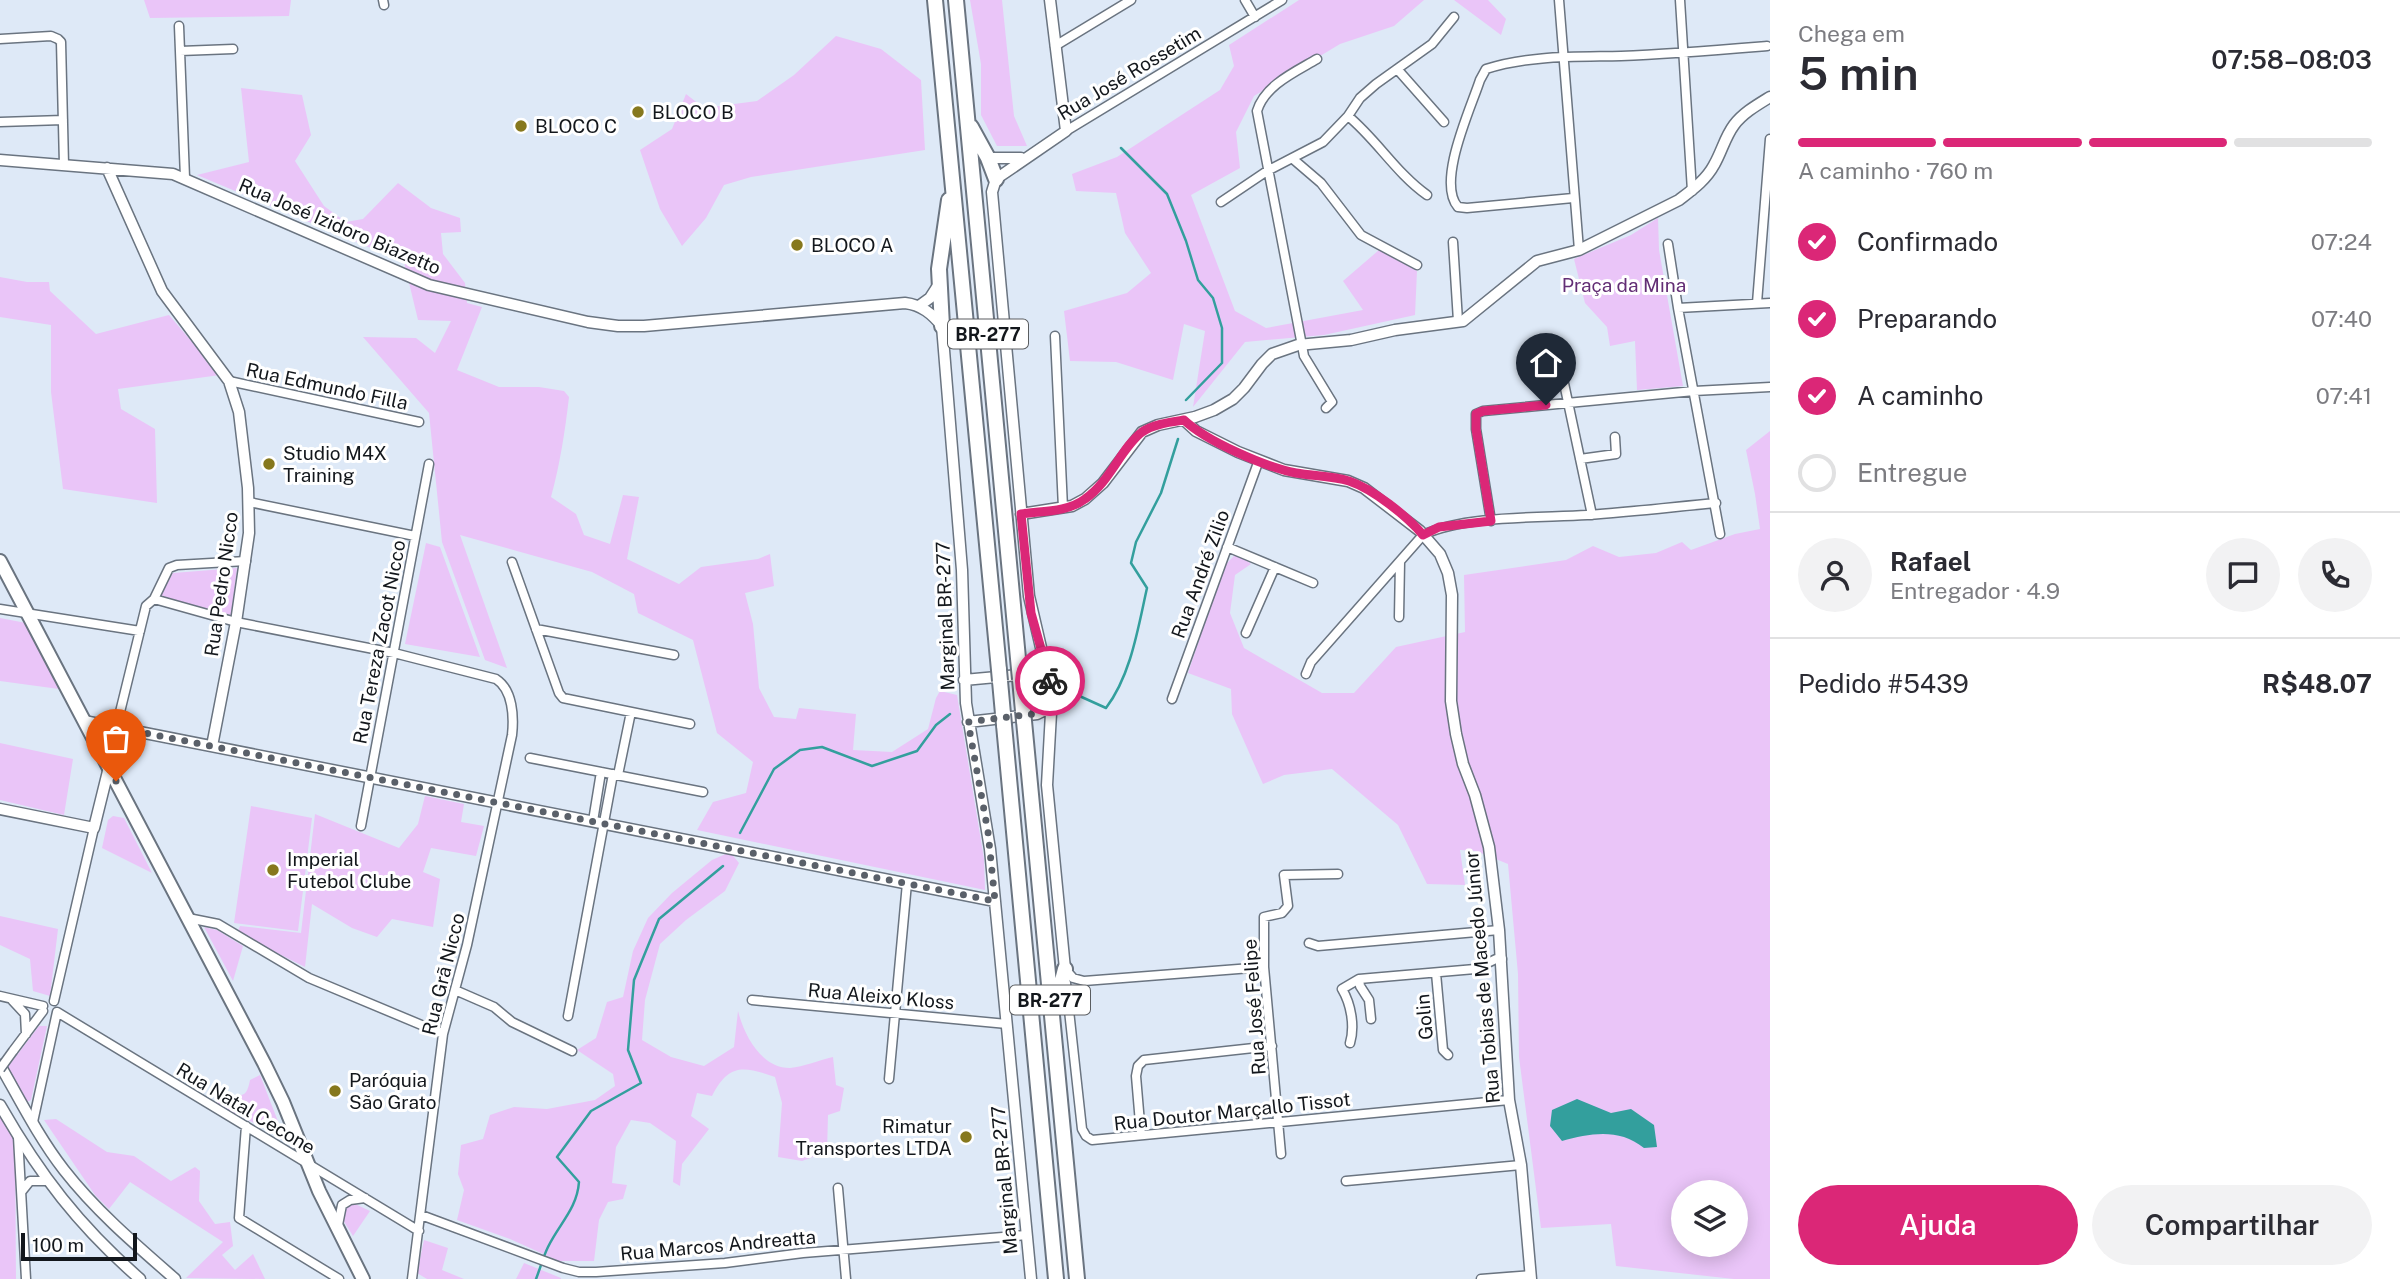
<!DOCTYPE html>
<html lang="pt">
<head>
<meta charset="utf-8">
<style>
  body { margin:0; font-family:"Public Sans",sans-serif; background:#f2f2f3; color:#2b2b33; height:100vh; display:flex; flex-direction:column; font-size:26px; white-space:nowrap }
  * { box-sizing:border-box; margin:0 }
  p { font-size:23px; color:#7c7c81 }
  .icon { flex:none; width:38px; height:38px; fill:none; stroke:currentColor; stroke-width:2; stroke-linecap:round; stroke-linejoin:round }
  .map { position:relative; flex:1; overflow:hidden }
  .sheet { display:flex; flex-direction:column; background:#fff; width:630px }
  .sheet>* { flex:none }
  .buttons { position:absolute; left:1671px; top:1180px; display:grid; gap:14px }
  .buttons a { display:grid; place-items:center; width:77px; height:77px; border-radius:50%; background:#fff; box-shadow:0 4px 18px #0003; font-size:35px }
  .scale { position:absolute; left:21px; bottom:18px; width:116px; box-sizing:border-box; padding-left:7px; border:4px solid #13171c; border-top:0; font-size:19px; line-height:24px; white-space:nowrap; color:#13171c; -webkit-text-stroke:5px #fff; paint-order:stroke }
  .pin { position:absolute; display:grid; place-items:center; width:60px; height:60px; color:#fff; margin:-72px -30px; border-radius:50% 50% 50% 0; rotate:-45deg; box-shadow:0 0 7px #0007 }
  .pin .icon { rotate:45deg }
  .courier { position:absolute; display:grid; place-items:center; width:70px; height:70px; margin:-35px; border:5px solid #db2777; border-radius:50%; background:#fff; color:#222; box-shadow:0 2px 9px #0007 }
  .summary em { font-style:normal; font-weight:600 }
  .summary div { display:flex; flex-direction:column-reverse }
  .summary { display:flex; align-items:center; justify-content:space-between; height:119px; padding:0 28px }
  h1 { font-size:46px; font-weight:600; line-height:52px }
  .bar { display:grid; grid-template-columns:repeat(4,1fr); gap:10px 7px; align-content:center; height:84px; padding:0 28px }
  .bar i { height:9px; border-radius:5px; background:#e1e1e2 }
  .bar .selected { background:#db2777 }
  .bar p { grid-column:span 4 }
  .line { display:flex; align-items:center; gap:18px; padding:0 28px; border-top:2px solid #e1e1e2 }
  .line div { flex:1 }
  .round { display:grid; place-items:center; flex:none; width:74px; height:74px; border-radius:37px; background:#f2f2f3 }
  ol { padding:0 28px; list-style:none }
  li { display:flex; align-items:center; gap:21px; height:77px }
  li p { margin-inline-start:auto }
  li .icon { padding:7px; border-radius:50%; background:#db2777; color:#fff; stroke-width:4 }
  li:last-child { color:#7c7c81 }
  li i { width:38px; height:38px; border:4px solid #e1e1e2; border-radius:50% }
  .primary-button { display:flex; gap:14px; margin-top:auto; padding:14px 28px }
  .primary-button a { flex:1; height:80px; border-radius:42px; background:#db2777; color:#fff; font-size:28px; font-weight:600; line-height:80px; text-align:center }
  .primary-button a+a { background:#f2f2f3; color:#2b2b33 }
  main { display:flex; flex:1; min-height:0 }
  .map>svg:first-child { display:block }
</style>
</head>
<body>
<main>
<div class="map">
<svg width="1770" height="1279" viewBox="0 0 1770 1279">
  <rect width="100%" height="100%" fill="#dee9f7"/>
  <path fill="#eac5f8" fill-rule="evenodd" d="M144 0H291L289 16 150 18Z
    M970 0H1002L1014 116 1027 146H997L981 115V64Z
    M1299 0H1424L1394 26 1340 44 1254 96 1236 132 1240 168 1191 195 1235 311 1266 328 1363 310 1343 281 1379 250 1417 271 1415 315 1324 335 1245 342 1193 407 1205 331 1184 324 1173 380 1116 362 1070 361 1064 311 1127 293 1151 273 1125 233 1116 193 1076 191 1072 174 1117 157 1220 90 1234 66 1229 45Z
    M1454 0H1488L1506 19 1501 35Z
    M836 36 881 49 921 80 925 150 751 177 724 185 706 218 682 246 660 209 640 150 672 129 686 94 704 108 757 101 794 75Z
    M241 88 302 95 311 135 295 161 324 206 346 222 363 219 398 183 431 208 460 218 461 232 441 233 443 254 465 283 467 303 482 307 457 370 499 387H539L564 391 569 397C565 432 560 464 551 497L576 514 584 535 610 544 623 495 639 497 627 559 679 584 701 567 758 559 770 554 774 586 745 593 753 624 759 688 774 717 796 719 799 708 856 714 853 750 892 752 928 729 936 698 940 691 957 695 984 859 985 890 697 830 713 802 746 793 753 762 717 733 693 640 638 613 634 594 592 572 460 535 507 668 485 660 442 542 429 413 363 337 416 338 435 353 451 321 418 320 404 262 197 175 249 162Z
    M1658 218 1659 250 1683 386 1637 390 1635 341 1610 346 1607 327 1585 303 1574 259 1631 235Z
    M0 277 27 282H49L50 291 96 334 169 315 220 375 118 389 121 409 155 429 157 503 63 489 51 392V325L0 317Z
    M1770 431V1279H1734L1616 1266 1611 1224 1541 1228 1519 1057 1518 974 1508 864 1476 851 1460 850 1465 885 1427 884 1398 825 1332 769 1284 775 1263 784 1232 714 1231 689 1188 673 1224 566 1237 553 1251 564 1235 575 1230 613 1244 648 1322 693H1354L1396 647 1465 632 1464 575 1566 560 1593 546 1619 557 1656 553 1682 542 1691 550 1735 534 1760 529 1755 494 1746 450ZM1684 1192H1736V1244H1684Z
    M426 543 440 547 480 657 405 644Z
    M237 568 231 615 160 596 173 573Z
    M0 618 26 623 59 689 0 681Z
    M0 743 73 759 64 815 0 800Z
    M425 796 464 804 461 822 484 826 476 856 431 848 423 872 440 879 433 927 392 919 377 937 352 928 312 904 305 967 237 933 240 926 301 933 315 814 399 848 418 824Z
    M251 806 312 818 298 931 234 923Z
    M113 816 124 818 152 873 102 848 108 820Z
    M730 852 739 863 725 891 686 920 660 944 645 1000 642 1040 671 1057 704 1066 734 1047 738 1011C744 1035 761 1068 790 1068 803 1067 820 1060 833 1057L836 1085 844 1088 840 1111 828 1115 827 1152 802 1161 778 1157 782 1103 775 1077C743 1066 729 1063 712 1096L697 1093 691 1116 709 1129 682 1164 680 1186 673 1182 676 1141 650 1123 631 1120 616 1147 612 1183 627 1185 623 1199 608 1202 599 1220 594 1261H559L510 1239 457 1220 464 1190 458 1174 461 1145 483 1139 490 1115 514 1107 547 1109 595 1100 615 1086 613 1074 577 1050 596 1038 607 1002 623 997 633 951 648 918 672 893 712 860Z
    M0 916 58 929 50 996 33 991 30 959 0 945Z
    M204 927 217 930 243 946 233 981Z
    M39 1026H47L31 1100 27 1102 7 1068Z
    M260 1075 279 1124V1128L272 1132 214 1103C217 1101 221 1098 225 1097 240 1092 246 1102 250 1080Z
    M0 1109 15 1140 16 1279H0Z
    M56 1119 107 1152 134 1156 171 1181 195 1167 200 1171 199 1201 215 1224 230 1222 233 1246 222 1255 235 1270 253 1254 265 1279 186 1278 223 1242 130 1182 109 1209 95 1195 44 1120Z
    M353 1203 370 1211 353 1236 343 1220 342 1213 347 1205Z
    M424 1240 448 1248 442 1270 464 1279H427L417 1273Z
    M524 1263 561 1278V1279H516Z"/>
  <path fill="#339f9d" d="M1577 1099 1611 1113 1631 1109 1654 1125 1657 1147 1644 1148C1619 1128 1591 1133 1562 1141L1550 1126 1552 1110Z"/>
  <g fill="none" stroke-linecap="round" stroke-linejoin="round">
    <path stroke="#339f9d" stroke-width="2.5" d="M1121 148 1167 194 1186 241 1198 280 1213 298 1222 328V363L1186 400
      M1075 694 1106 708C1131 675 1138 628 1147 588L1131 563 1136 542 1161 493 1178 439
      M740 833 774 769 800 750 822 747 872 766 917 751 936 725 950 714
      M536 1279C540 1269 543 1257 548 1247 559 1224 577 1209 579 1182L557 1157 591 1111 641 1083 628 1050 634 980 659 919 723 866"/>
    <g stroke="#6a7480" stroke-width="11">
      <path id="minor" d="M383 0 384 5
        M1245 0 1255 17
        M1559 0 1579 250
        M1680 0 1692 191
        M179 26 185 178
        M0 39 51 36 58 39 61 42 64 165
        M1055 46 1131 0
        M180 51 233 49
        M1317 59C1295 72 1265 85 1257 111L1304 356 1332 402 1326 408
        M1398 70 1444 122
        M1348 116C1377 140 1396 173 1427 195
        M0 122 63 120
        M1066 131 1282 0
        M1293 159 1321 183 1361 235 1417 265
        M1573 198 1467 208 1458 207C1436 182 1471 108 1480 80L1486 69C1529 55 1577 57 1621 56 1670 54 1718 50 1767 46
        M1221 202 1267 171 1323 142 1348 116 1360 98 1376 84 1432 44 1454 17
        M1453 242 1458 321
        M1668 244 1678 308 1720 534
        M1757 303 1770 139
        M1678 308 1770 303
        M1055 336 1063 508
        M1555 341 1592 515
        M229 381 419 422
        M1580 459 1616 454 1615 437
        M249 502 415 536
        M1491 521 1476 429V414L1483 411 1694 391 1770 387
        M1227 547 1313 583
        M512 562 559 693 563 698 690 724
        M154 599 236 622 394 653 496 679C513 690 514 717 512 735L467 945 443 1034 412 1279
        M0 609 140 631
        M1399 617 1400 562
        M536 629 674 655
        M1246 633 1275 567
        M1306 674 1311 662 1423 535C1465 515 1540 518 1587 515 1630 512 1673 507 1716 503
        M1172 699 1259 460
        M120 712 146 606 154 599 169 568 177 565 246 561
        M530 758 703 792
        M618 775 631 712
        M593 821 601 772
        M361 826 429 464
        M188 918 218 924 309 978 443 1034
        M1309 943 1318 946 1499 930
        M1065 969 1073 978 1084 981 1264 967
        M1436 973 1443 1050 1448 1055
        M1359 979 1360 986 1369 1000 1371 1019
        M1066 983 1082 1129 1086 1136 1092 1140 1509 1100
        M455 990 494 1007 512 1022 572 1051
        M0 996 43 1006
        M12 1000 25 1014 26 1034
        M752 1000 1007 1024
        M54 1001 94 828
        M568 1016 613 774
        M1350 1043C1355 1026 1351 1004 1342 989L1359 979 1475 969 1496 959H1502
        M13 1051 43 1011
        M889 1079 907 883
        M33 1122 57 1012 419 1231
        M246 1126 239 1218 339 1279
        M1141 1135 1136 1076 1138 1066 1144 1060 1272 1046
        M18 1137 26 1279
        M1281 1154 1264 967V917L1282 913 1288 906 1284 875 1338 874
        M1346 1181 1521 1165
        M838 1188 846 1279
        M22 1191 30 1181H47
        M421 1215 563 1268 579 1272H596L725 1263 803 1253 1027 1235
        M338 1225 342 1205 350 1200 365 1198
        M1481 1279 1531 1275"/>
    </g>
    <g stroke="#6a7480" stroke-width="13">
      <path id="tertiary" d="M1050 0 1066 131 996 179 992 192 1029 596 1052 695 1047 785 1065 969
        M988 158H1021
        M0 160 173 174 429 285 588 322 618 326H644L905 303C922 305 932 314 942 326L962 570 966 703 990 849 1031 1279
        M107 168 162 291 229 381 239 412 248 488 249 533 236 622 212 746
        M919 306 930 298 939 284
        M1184 420 1196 431 1238 452 1284 470 1348 481 1364 488 1420 531 1440 554 1448 573 1452 595 1451 701 1456 734 1463 764 1475 795 1489 847 1499 930 1509 1100 1521 1165 1531 1279
        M1021 514 1072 506 1085 499 1103 483 1142 432 1158 425 1195 417 1214 410 1233 399 1244 388 1262 364 1272 354 1298 345 1351 340 1395 330 1463 321 1537 261 1579 250 1679 200C1692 190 1706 180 1714 165 1722 151 1725 137 1734 125 1743 113 1757 105 1770 97
        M964 680 1049 672
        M84 721 995 901
        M968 722 1037 714 1045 710 1051 700
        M0 809 94 828 113 751 121 738 134 731
        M0 1065C20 1100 39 1138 64 1170 96 1211 136 1245 175 1279
        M0 1105C40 1175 79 1226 140 1279"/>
    </g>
    <g stroke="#6a7480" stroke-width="16">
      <path id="primary" d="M0 561 264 1063 283 1102 319 1191 363 1279"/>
    </g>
    <g stroke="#6a7480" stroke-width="18">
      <path id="motorway" d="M935 0 999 670
        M956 0 1019 669
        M971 127 988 158 996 179
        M942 326 939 269 949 200
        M1020 679 1023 711
        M1000 681 1003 714
        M1024 721 1077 1279
        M1004 725 1056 1279
        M1055 1008 1065 969"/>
    </g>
    <use href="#minor" stroke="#fff" stroke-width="8"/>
    <use href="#tertiary" stroke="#fff" stroke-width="10"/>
    <use href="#primary" stroke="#fff" stroke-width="12"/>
    <use href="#motorway" stroke="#fff" stroke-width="14"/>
    <g stroke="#6a7480" stroke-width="11" stroke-linecap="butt">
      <path id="minor-bridge" d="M0 1069 13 1051"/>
    </g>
    <g stroke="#6a7480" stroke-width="18" stroke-linecap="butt">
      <path id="motorway-bridge" d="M1019 669 1020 679
        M999 670 1000 681
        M1023 711 1024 721
        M1003 714 1004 725"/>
    </g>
    <use href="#minor-bridge" stroke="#fff" stroke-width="8"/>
    <use href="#motorway-bridge" stroke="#fff" stroke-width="14"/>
  </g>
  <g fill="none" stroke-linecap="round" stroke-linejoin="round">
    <path stroke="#5a6069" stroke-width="7" stroke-dasharray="0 12.6" d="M116 781 109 768C113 749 116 738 135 731L995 901 988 832 968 722 1041 713C1052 704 1053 694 1050 681"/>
    <path stroke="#db2777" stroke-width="9" d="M1050 681 1031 613 1021 514C1042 511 1068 512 1085 499 1110 482 1121 448 1142 432 1153 424 1171 422 1184 420 1206 441 1265 467 1296 473 1313 476 1332 476 1349 481 1373 489 1407 516 1423 535L1439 527 1491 521 1476 429V414L1483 411 1546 405"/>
  </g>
  <g fill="#86781d" stroke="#fff" stroke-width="2.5">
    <circle cx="638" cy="112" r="7"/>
    <circle cx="521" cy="126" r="7"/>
    <circle cx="797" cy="245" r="7"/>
    <circle cx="269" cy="464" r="7"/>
    <circle cx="273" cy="870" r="7"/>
    <circle cx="335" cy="1091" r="7"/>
    <circle cx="966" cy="1137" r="7"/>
  </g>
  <g text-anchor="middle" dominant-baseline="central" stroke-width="6" stroke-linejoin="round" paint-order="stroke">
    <g fill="#fff" stroke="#5a5d60" stroke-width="2">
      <rect x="948" y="319.5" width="80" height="29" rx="5"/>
      <rect x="1010" y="985.5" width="80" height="29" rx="5"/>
    </g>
    <g font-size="18" font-weight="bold" fill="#13171c">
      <text x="988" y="334">BR-277</text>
      <text x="1050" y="1000">BR-277</text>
    </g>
    <g font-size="19" fill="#13171c" stroke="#fff">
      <text transform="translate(1129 73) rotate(-31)">Rua José Rossetim</text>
      <text transform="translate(340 226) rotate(23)">Rua José Izidoro Biazetto</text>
      <text transform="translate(327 386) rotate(12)">Rua Edmundo Filla</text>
      <text transform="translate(1200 574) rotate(-70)">Rua André Zilio</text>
      <text transform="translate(221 584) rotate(-82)">Rua Pedro Nicco</text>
      <text transform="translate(945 616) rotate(-92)">Marginal BR-277</text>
      <text transform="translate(379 642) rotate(-79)">Rua Tereza Zacot Nicco</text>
      <text transform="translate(443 974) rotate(-76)">Rua Grã Nicco</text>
      <text transform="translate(1482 977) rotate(-95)">Rua Tobias de Macedo Júnior</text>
      <text transform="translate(881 996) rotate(5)">Rua Aleixo Kloss</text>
      <text transform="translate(1254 1007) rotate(-94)">Rua José Felipe</text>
      <text transform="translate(1424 1017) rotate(-95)">Golin</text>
      <text transform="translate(246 1108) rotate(31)">Rua Natal Cecone</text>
      <text transform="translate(1232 1111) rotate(-6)">Rua Doutor Marçallo Tissot</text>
      <text transform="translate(1004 1180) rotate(-95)">Marginal BR-277</text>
      <text transform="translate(718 1245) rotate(-5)">Rua Marcos Andreatta</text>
    </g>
    <g font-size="19" fill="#13171c" stroke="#fff" text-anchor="start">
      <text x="652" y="112">BLOCO B</text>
      <text x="535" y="126">BLOCO C</text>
      <text x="811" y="245">BLOCO A</text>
      <text x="283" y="453">Studio M4X<tspan x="283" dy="22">Training</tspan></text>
      <text x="287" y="859">Imperial<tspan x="287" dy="22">Futebol Clube</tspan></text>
      <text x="349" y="1080">Paróquia<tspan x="349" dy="22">São Grato</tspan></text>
      <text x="952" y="1126" text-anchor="end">Rimatur<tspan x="952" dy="22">Transportes LTDA</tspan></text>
    </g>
    <g font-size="19" fill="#632e75" stroke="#fff">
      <text x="1624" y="285">Praça da Mina</text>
    </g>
  </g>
</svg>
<div class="buttons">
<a><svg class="icon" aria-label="layers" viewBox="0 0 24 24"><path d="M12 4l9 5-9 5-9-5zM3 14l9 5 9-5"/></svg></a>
</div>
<div class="scale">100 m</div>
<div class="pin" style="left:116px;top:781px;background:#ea580c"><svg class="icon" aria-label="bag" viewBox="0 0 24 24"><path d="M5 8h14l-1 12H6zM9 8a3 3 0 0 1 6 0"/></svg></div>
<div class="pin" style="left:1546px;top:405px;background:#1f2937"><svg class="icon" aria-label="home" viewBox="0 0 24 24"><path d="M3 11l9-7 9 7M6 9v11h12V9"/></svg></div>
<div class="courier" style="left:1050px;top:681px"><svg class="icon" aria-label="bike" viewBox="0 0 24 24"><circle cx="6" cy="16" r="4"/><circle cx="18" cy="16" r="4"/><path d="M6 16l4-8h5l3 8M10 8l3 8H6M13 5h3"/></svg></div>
</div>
<section class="sheet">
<div class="summary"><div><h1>5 min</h1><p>Chega em</p></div><em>07:58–08:03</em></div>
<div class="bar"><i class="selected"></i><i class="selected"></i><i class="selected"></i><i></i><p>A caminho · 760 m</p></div>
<ol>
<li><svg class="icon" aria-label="check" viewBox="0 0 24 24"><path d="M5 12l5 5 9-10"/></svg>Confirmado<p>07:24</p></li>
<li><svg class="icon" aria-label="check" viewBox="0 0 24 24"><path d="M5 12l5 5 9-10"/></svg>Preparando<p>07:40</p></li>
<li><svg class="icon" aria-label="check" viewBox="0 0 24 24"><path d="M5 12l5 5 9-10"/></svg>A caminho<p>07:41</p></li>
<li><i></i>Entregue</li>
</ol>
<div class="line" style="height:126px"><a class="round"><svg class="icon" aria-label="person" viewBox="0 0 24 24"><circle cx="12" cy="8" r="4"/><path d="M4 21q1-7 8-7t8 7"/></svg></a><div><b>Rafael</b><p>Entregador · 4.9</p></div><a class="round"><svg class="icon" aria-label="chat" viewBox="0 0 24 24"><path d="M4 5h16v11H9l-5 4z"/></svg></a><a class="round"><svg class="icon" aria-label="phone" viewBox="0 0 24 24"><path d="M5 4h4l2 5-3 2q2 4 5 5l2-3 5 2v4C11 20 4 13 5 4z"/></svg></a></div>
<div class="line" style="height:91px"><div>Pedido #5439</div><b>R$48.07</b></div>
<div class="primary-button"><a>Ajuda</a><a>Compartilhar</a></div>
</section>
</main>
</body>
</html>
